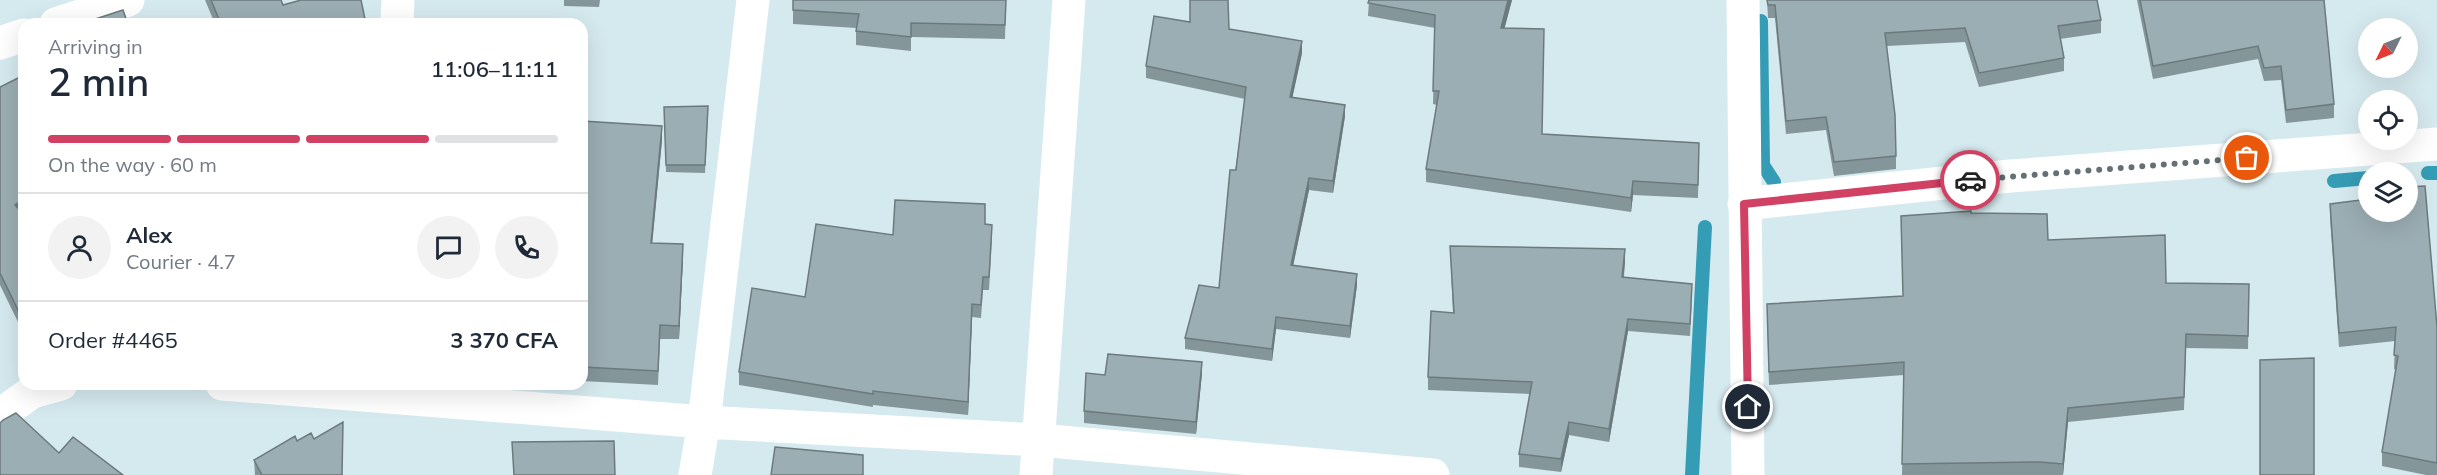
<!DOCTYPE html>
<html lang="en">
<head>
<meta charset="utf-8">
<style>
  body { margin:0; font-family:Mulish,sans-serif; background:#f2f2f3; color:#1f2937; height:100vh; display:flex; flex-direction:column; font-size:22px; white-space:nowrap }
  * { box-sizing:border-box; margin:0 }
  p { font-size:20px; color:#747a83 }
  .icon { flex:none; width:33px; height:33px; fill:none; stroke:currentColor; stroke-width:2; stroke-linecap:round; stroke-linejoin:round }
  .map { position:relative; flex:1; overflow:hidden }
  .sheet { position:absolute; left:18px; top:18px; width:570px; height:372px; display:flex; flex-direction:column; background:#fff; border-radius:18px; box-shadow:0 6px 24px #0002 }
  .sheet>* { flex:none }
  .needle { width:39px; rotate:227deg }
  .tools { position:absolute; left:2358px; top:18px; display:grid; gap:12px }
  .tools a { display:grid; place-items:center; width:60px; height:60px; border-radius:50%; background:#fff; box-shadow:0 6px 24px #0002; font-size:30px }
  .pin { position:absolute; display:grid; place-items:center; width:51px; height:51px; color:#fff; margin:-26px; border:3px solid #fff; border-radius:50%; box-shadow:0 2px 6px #0007 }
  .courier { position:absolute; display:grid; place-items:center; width:60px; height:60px; margin:-30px; border:4px solid #d04163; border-radius:50%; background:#fff; color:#222; box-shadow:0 2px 8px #0007 }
  .overview em { font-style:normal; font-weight:600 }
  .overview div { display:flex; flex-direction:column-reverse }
  .overview { display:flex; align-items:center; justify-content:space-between; height:102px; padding:0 30px }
  h1 { font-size:39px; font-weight:600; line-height:45px }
  .bar { display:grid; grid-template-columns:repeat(4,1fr); gap:9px 6px; align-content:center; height:72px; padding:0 30px }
  .bar i { height:8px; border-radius:4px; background:#e0e1e3 }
  .bar .selected { background:#d04163 }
  .bar p { grid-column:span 4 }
  .line { display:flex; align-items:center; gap:15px; padding:0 30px; border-top:2px solid #e0e1e3 }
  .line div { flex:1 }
  .round { display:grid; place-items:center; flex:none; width:63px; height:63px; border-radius:32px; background:#f2f2f3 }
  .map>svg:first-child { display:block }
</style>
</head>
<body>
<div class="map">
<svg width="2437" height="475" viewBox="0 0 2437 475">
  <rect width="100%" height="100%" fill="#d5eaef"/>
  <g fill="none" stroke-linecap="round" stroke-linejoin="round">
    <path stroke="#349cb4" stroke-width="14" d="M1761 21 1763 165 1774 182
      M2428 173H2437
      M2334 181 2368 178
      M1692 475 1705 227"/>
    <path stroke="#fff" stroke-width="33" d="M1743 0 1748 475
      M56 24 128 0
      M397 24 398 0
      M0 43 24 35
      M1744 204 2010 176 2437 144
      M222 384 704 422 1039 440 1433 475
      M0 415 32 392 61 384
      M695 475 704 422 753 0
      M1036 475 1069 0"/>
  </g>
  <path fill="#85969a" d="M205 0H281L283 5 366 24H215Z
    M564 0H600L599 7 564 6Z
    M793 0H1006L1005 39 911 37V51L856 45V28L793 24Z
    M1369 0H1512L1504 28 1542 134 1699 143 1698 198 1633 195 1631 212 1426 182V169L1437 105 1433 104 1435 28 1368 16Z
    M1767 0H2097L2101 20V33L2060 39 2064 58V71L1979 87 1965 42 1887 46 1896 156V169L1834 176 1826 130 1786 134 1775 18H1768Z
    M2137 0H2324L2334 104V118L2286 123 2281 80 2264 81 2258 59 2153 79Z
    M1229 29 1302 53 1292 98 1345 116 1333 193 1309 190 1293 265 1357 285 1350 338 1276 329 1272 361 1185 349V338L1219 288 1245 99 1146 78V66Z
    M24 51V73L21 65V53Z
    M24 75V211L22 212 18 322 0 285V87Z
    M664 107 708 113 705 173 666 172Z
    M582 121 662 140 652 243 683 257 679 339H660L658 385 582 381Z
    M2330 204 2437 327V475H2426L2382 466V452L2396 370 2394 369 2395 341 2339 347 2330 218Z
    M1971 213 2048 240 2166 283 2249 284 2248 349 2186 348 2184 410 2068 422 2063 475H1902L1904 375 1769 385 1767 317 1903 296Z
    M893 235 992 238 989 290H983L981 318 972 317 968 415 873 405V407L739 385V372L805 297Z
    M1450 246 1625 262 1624 277 1692 296 1690 336 1628 331 1609 442 1569 435 1561 472 1519 467V454L1530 394 1428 390V377L1453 313Z
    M1202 373 1196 434 1084 423V411Z
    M314 439 343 475H255L254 460 297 441Z"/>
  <path fill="#6c7a7d" d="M1508 0H1512L1501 42V28Z
    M1302 41V53L1290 109V97Z
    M1345 105V116L1333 193V181Z
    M662 126V140L651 257V243Z
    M1309 178V190L1291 276V265Z
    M1633 181V195L1631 212V198Z
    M24 199V211L15 217V205Z
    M683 244V257L679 339V326Z
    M1625 249V262L1622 290V277Z
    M1357 274V285L1350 338V326Z
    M972 304V317L968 415V402Z
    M24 305V317L18 322V310Z
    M1276 317V329L1272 361V349Z
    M1628 319V331L1609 442V429Z
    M1202 362V373L1196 434V422Z
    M2068 408V422L2063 475V464Z
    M1569 422V435L1561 472V459Z"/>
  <path fill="#9baeb3" stroke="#6c7a7d" stroke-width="1.5" d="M211 0H281L283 5 301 0H361L366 24H221Z
    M793 0H1006L1005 25 911 23V37L856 31 859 14 793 10Z
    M1190 0H1228L1229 29 1302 41 1290 97 1345 105 1333 181 1309 178 1291 265 1357 274 1350 326 1276 317 1272 349 1185 338 1199 285 1219 288 1230 170H1236L1246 87 1146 66 1154 16 1190 22Z
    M1369 0H1508L1501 28 1544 29 1542 134 1699 143 1698 185 1633 181 1631 198 1426 169 1439 91H1433L1435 15 1368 3Z
    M1767 0H2097L2101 20 2058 26 2064 58 1979 73 1965 28 1885 33 1895 115 1896 156 1834 162 1826 117 1786 121 1775 5H1768Z
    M2140 0H2324L2334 104 2286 110 2281 66 2264 68 2258 46 2153 66Z
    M123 10 128 24H80Z
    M24 51V61L21 53Z
    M24 75V199L15 205 24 215V305L18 310 0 273V87Z
    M708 106 705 165H666L664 107Z
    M582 121 662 126 651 243 683 244 679 326 660 325 658 371 582 367Z
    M2425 186 2437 327V463L2382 452 2398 356 2394 355 2396 327 2339 333 2330 204 2368 199V212H2408V187Z
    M895 200 985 204V224L992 225 989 277H983L981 305 972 304 968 402 873 391V394L739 372 752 288 805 297 816 224 893 235Z
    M1971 211V213L2047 214 2048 240 2165 235 2166 283 2249 284 2248 336 2186 334 2184 397 2068 408 2063 464 2040 462 1902 464 1904 362 1769 372 1767 304 1903 296 1901 216Z
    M1450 246 1625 249 1622 277 1692 284 1690 324 1628 319 1609 429 1569 422 1561 459 1519 454 1532 382 1428 377 1431 311 1454 313Z
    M1108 354 1202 362 1196 422 1084 411 1086 373 1105 375Z
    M2314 358V475H2260V360Z
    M16 413 59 453 73 437 123 475H0V423L3 420Z
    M343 422 342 475H262L254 460 295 436 297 441 311 433 314 439Z
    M614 441 615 475H514L512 442Z
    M775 447 863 455V475H771Z"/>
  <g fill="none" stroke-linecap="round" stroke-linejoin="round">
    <path stroke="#647074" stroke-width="6" stroke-dasharray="0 10.8" d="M1970 180 2247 158"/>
    <path stroke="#d04163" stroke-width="8" d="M1748 407 1744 204 1970 180"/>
  </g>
</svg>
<div class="tools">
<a><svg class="needle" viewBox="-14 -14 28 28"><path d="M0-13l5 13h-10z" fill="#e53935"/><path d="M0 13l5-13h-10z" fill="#747a83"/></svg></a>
<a><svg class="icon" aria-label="locate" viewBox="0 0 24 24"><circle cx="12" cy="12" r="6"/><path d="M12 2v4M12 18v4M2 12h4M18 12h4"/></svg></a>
<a><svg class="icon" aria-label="layers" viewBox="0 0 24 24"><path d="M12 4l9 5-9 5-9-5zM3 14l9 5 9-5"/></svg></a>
</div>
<div class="pin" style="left:2247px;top:158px;background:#ea580c"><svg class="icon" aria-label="bag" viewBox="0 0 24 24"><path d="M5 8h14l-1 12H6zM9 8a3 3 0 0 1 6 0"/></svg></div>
<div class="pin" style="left:1748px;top:407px;background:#1f2937"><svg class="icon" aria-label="home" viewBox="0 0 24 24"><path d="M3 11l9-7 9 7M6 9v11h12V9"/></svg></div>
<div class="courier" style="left:1970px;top:180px"><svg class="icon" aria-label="car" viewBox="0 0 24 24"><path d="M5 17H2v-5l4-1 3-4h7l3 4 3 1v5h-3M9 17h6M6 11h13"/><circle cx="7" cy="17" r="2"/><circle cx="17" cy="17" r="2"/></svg></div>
<section class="sheet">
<div class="overview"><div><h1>2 min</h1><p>Arriving in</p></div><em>11:06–11:11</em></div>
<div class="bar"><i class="selected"></i><i class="selected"></i><i class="selected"></i><i></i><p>On the way · 60 m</p></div>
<div class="line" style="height:108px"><a class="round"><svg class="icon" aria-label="person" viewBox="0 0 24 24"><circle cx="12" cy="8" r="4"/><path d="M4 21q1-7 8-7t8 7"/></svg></a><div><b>Alex</b><p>Courier · 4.7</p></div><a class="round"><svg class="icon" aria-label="chat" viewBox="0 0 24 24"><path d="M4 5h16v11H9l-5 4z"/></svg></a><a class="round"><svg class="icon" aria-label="phone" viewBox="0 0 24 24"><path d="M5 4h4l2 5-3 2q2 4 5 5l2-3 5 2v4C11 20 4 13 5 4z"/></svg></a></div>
<div class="line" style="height:78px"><div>Order #4465</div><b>3 370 CFA</b></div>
</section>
</div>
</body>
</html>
